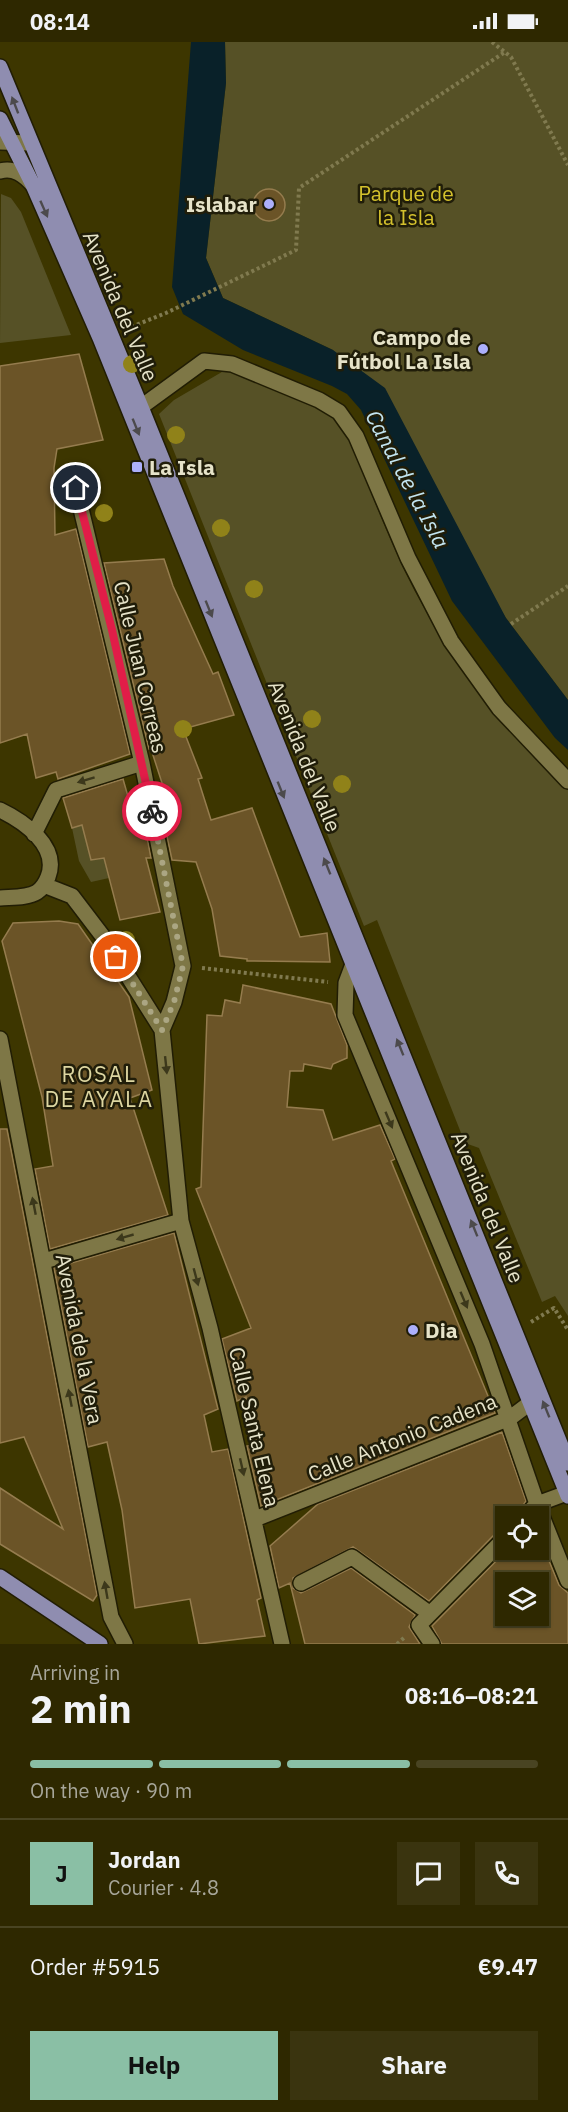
<!DOCTYPE html>
<html lang="en">
<head>
<meta charset="utf-8">
<style>
  body { margin:0; font-family:"IBM Plex Sans",sans-serif; background:#3a340f; color:#f1f3f6; height:100vh; display:flex; flex-direction:column; font-size:22px; white-space:nowrap }
  * { box-sizing:border-box; margin:0 }
  p { font-size:20px; color:#a7a699 }
  .icon { flex:none; width:33px; height:33px; fill:none; stroke:currentColor; stroke-width:2; stroke-linecap:round; stroke-linejoin:round }
  .map { position:relative; height:1602px; overflow:hidden }
  .panel { display:flex; flex-direction:column; background:#2e2800; flex:1 }
  .panel>* { flex:none }
  .fabs { position:absolute; left:495px; top:1464px; display:grid; gap:12px }
  .fabs a { display:grid; place-items:center; width:54px; height:54px; border-radius:0px; background:#2e2800; box-shadow:0 2px 4px #0004,0 0 0 2px #494422; font-size:30px }
  .pin { position:absolute; display:grid; place-items:center; width:51px; height:51px; color:#fff; margin:-26px; border:3px solid #fff; border-radius:50%; box-shadow:0 2px 6px #0007 }
  .courier { position:absolute; display:grid; place-items:center; width:60px; height:60px; margin:-30px; border:4px solid #e11d48; border-radius:50%; background:#fff; color:#222; box-shadow:0 2px 8px #0007 }
  .overview em { font-style:normal; font-weight:700 }
  .overview div { display:flex; flex-direction:column-reverse }
  .overview { display:flex; align-items:center; justify-content:space-between; height:102px; padding:0 30px }
  h1 { font-size:39px; font-weight:700; line-height:45px }
  .bar { display:grid; grid-template-columns:repeat(4,1fr); gap:9px 6px; align-content:center; height:72px; padding:0 30px }
  .bar i { height:8px; border-radius:4px; background:#494422 }
  .bar .active { background:#8abfa5 }
  .bar p { grid-column:span 4 }
  .line { display:flex; align-items:center; gap:15px; padding:0 30px; border-top:2px solid #494422 }
  .line div { flex:1 }
  .round { display:grid; place-items:center; flex:none; width:63px; height:63px; border-radius:0px; background:#3a340f }
  .primary-button { display:flex; gap:12px; margin-top:auto; padding:12px 30px }
  .primary-button a { flex:1; height:69px; border-radius:0px; background:#8abfa5; color:#111; font-size:24px; font-weight:700; line-height:69px; text-align:center }
  .primary-button a+a { background:#3a340f; color:#f1f3f6 }
  .status { display:flex; justify-content:space-between; align-items:center; height:42px; padding:0 30px; background:#2e2800; direction:ltr }
  .status svg { height:16px; fill:currentColor }
  .map>svg:first-child { display:block }
</style>
</head>
<body>
<div class="status"><b>08:14</b><svg viewBox="0 0 49 12"><path d="M0 12V9h3v3zM5 12V6h3v6zM10 12V3h3v9zM15 12V0h3v12zM26 1h20v11H26zM47 4h2v5h-2z"/></svg></div>
<div class="map">
<svg width="568" height="1602" viewBox="0 0 568 1602">
  <rect width="100%" height="100%" fill="#3d3600"/>
  <path fill="#565126" d="M225 0H568V658L506 576 333 308 223 256 206 216 226 41Z
    M1 152 11 156 21 170 71 293 0 301Z
    M227 327C267 343 318 353 345 387 364 433 382 480 403 526 444 611 501 682 568 747V1274L555 1254 542 1260 479 1106 465 1101 377 878 364 884 159 372 174 358Z
    M132 768 139 786 86 797 91 818 104 816 109 836 91 840 79 819 72 786Z"/>
  <path fill="#092129" d="M191 0H225L226 41 206 216 223 256 333 308 385 346 506 576 568 658V708L555 696 452 559 361 368 347 352 332 344 243 308 183 272 172 245Z"/>
  <path fill="#6b5427" stroke="#957c4e" stroke-width="1.5" fill-rule="evenodd" d="M253 163a16 16 0 1 1 32 0a16 16 0 1 1-32 0Z
    M79 312 103 398 57 407 54 426 55 493 76 487 130 712 58 737 56 730 36 736 27 692 0 701V324Z
    M164 517 173 544 213 632 218 630 234 673 183 687 202 736 198 737 211 778 252 766 300 895 327 891 330 920 247 919V917L220 914 212 867 196 820 172 818 164 780 174 778 151 707H149L104 521Z
    M123 737 137 786 145 785 151 816H146L160 870 120 878 104 816 91 818 82 783 72 786 63 756Z
    M59 879 78 882 129 955 152 1048 130 1056 168 1173 50 1207 35 1127 53 1124 42 1055 2 899 13 881Z
    M243 943 331 962 347 1003V1016L333 1022 331 1027 304 1022 303 1029H290L287 1065 323 1068 333 1098 380 1083 395 1117 391 1119 495 1371 261 1464 247 1404 257 1402 246 1355 237 1359 222 1297 251 1286 196 1147 201 1145 207 973 222 974 225 958 240 961Z
    M0 1087H7L97 1553 93 1559 0 1502V1446L63 1487 24 1395 0 1401Z
    M174 1191 218 1367 204 1373 212 1410 228 1407 261 1556 257 1558 265 1594 199 1602 190 1557 135 1566 122 1468 107 1400 88 1405 54 1226Z
    M502 1390 526 1459 516 1474H506V1486L499 1488 429 1559 353 1505 293 1536V1546L301 1551 351 1526 415 1573 409 1585 420 1602H305L290 1541 279 1546 270 1504 318 1462Z
    M538 1492 559 1543 568 1551V1602H442L432 1584 507 1508H538ZM506 1540H538V1574H506Z"/>
  <g fill="none" stroke-linecap="round" stroke-linejoin="round">
    <g stroke="#211d04" stroke-width="18">
      <path id="minor" d="M0 100 30 101
        M0 129C14 125 24 133 33 143
        M141 365 204 319 232 322 319 358 339 370 356 394 408 516 451 599 499 666 568 739
        M76 446 142 721 183 924 174 960 162 988
        M0 768C23 779 60 804 48 835 46 840 43 846 37 850 28 856 11 855 0 856
        M34 792 56 748 142 721
        M44 843 72 854 104 896 162 988 181 1179 210 1286 282 1602
        M352 925 346 941 345 973 482 1302 537 1462 568 1539
        M0 997 111 1575 125 1602
        M44 1219 181 1179
        M525 1474 537 1462 567 1451
        M255 1477 510 1376 530 1361
        M301 1541 352 1515 429 1571
        M432 1602 419 1583 506 1495"/>
    </g>
    <g stroke="#211d04" stroke-width="18">
      <path id="major" d="M0 25 141 365 568 1421
        M0 77 33 143 100 296 568 1454
        M0 1535 100 1602"/>
    </g>
    <path stroke="#807a4f" stroke-width="4" stroke-dasharray="3 3" stroke-linecap="butt" d="M492 0 511 15 568 123
      M126 287 166 271 296 208 299 146 505 10
      M511 582 568 544
      M202 926 328 940
      M531 1280 554 1266 568 1288
      M397 1602 405 1595"/>
    <use href="#minor" stroke="#7e7746" stroke-width="15"/>
    <use href="#major" stroke="#8f8db0" stroke-width="15"/>
  </g>
  <g fill="#908219">
    <circle cx="132" cy="322" r="9"/>
    <circle cx="176" cy="393" r="9"/>
    <circle cx="104" cy="471" r="9"/>
    <circle cx="221" cy="486" r="9"/>
    <circle cx="254" cy="547" r="9"/>
    <circle cx="312" cy="677" r="9"/>
    <circle cx="183" cy="687" r="9"/>
    <circle cx="342" cy="742" r="9"/>
    <circle cx="126" cy="898" r="9"/>
  </g>
  <defs><path id="oneway-solid" d="M-6-.8H1V-3.2L6.5 0L1 3.2V.8H-6Z" transform="scale(1.5)"/></defs>
  <g fill="#4c4a4c">
    <use href="#oneway-solid" transform="translate(15 63) rotate(-111)"/>
    <use href="#oneway-solid" transform="translate(44 167) rotate(66)"/>
    <use href="#oneway-solid" transform="translate(136 385) rotate(68)"/>
    <use href="#oneway-solid" transform="translate(209 567) rotate(68)"/>
    <use href="#oneway-solid" transform="translate(281 748) rotate(68)"/>
    <use href="#oneway-solid" transform="translate(327 824) rotate(-112)"/>
    <use href="#oneway-solid" transform="translate(400 1005) rotate(-112)"/>
    <use href="#oneway-solid" transform="translate(474 1186) rotate(-112)"/>
    <use href="#oneway-solid" transform="translate(546 1367) rotate(-112)"/>
  </g>
  <g fill="#3c381b">
    <use href="#oneway-solid" transform="translate(86 738) rotate(163)"/>
    <use href="#oneway-solid" transform="translate(166 1023) rotate(84)"/>
    <use href="#oneway-solid" transform="translate(389 1078) rotate(67)"/>
    <use href="#oneway-solid" transform="translate(34 1164) rotate(-101)"/>
    <use href="#oneway-solid" transform="translate(125 1195) rotate(164)"/>
    <use href="#oneway-solid" transform="translate(196 1235) rotate(75)"/>
    <use href="#oneway-solid" transform="translate(464 1258) rotate(67)"/>
    <use href="#oneway-solid" transform="translate(70 1356) rotate(-101)"/>
    <use href="#oneway-solid" transform="translate(242 1425) rotate(77)"/>
    <use href="#oneway-solid" transform="translate(106 1548) rotate(-100)"/>
  </g>
  <g fill="none" stroke-linecap="round" stroke-linejoin="round">
    <path stroke="#aba683" stroke-width="6" stroke-dasharray="0 10.8" d="M116 915 162 988 174 960 183 924 152 769"/>
    <path stroke="#e11d48" stroke-width="8" d="M76 446 112 588 152 769"/>
  </g>
  <g fill="#acaffb" stroke="#201d09" stroke-width="2">
    <circle cx="269" cy="162" r="6"/>
    <circle cx="483" cy="307" r="6"/>
    <rect x="131" y="419" width="12" height="12" rx="3"/>
    <circle cx="413" cy="1288" r="6"/>
  </g>
  <g text-anchor="middle" dominant-baseline="central" stroke-width="5" stroke-linejoin="round" paint-order="stroke">
    <g font-size="21" fill="#d4c12d" stroke="#201d09">
      <text x="406" y="151">Parque de<tspan x="406" dy="24">la Isla</tspan></text>
    </g>
    <g font-size="21" font-weight="bold" fill="#e6e3c9" stroke="#201d09" text-anchor="end">
      <text x="257" y="162">Islabar</text>
      <text x="471" y="295">Campo de<tspan x="471" dy="24">Fútbol La Isla</tspan></text>
      <text x="149" y="425" text-anchor="start">La Isla</text>
      <text x="425" y="1288" text-anchor="start">Dia</text>
    </g>
    <g font-size="21" fill="#e6e3c9" stroke="#201d09">
      <text transform="translate(121 264) rotate(67)">Avenida del Valle</text>
      <text transform="translate(141 625) rotate(77)">Calle Juan Correas</text>
      <text transform="translate(305 714) rotate(68)">Avenida del Valle</text>
      <text transform="translate(488 1165) rotate(68)">Avenida del Valle</text>
      <text transform="translate(80 1297) rotate(79)">Avenida de la Vera</text>
      <text transform="translate(255 1385) rotate(77)">Calle Santa Elena</text>
      <text transform="translate(402 1395) rotate(-22)">Calle Antonio Cadena</text>
    </g>
    <g font-size="22" font-style="italic" fill="#c3e5f1" stroke="#201d09">
      <text transform="translate(408 437) rotate(62)">Canal de la Isla</text>
    </g>
    <g font-size="22" letter-spacing="1.5" fill="#ddd6a1" stroke="#201d09">
      <text x="99" y="1031">ROSAL<tspan x="99" dy="25">DE AYALA</tspan></text>
    </g>
  </g>
</svg>
<div class="fabs">
<a><svg class="icon" aria-label="locate" viewBox="0 0 24 24"><circle cx="12" cy="12" r="6"/><path d="M12 2v4M12 18v4M2 12h4M18 12h4"/></svg></a>
<a><svg class="icon" aria-label="layers" viewBox="0 0 24 24"><path d="M12 4l9 5-9 5-9-5zM3 14l9 5 9-5"/></svg></a>
</div>
<div class="pin" style="left:116px;top:915px;background:#ea580c"><svg class="icon" aria-label="bag" viewBox="0 0 24 24"><path d="M5 8h14l-1 12H6zM9 8a3 3 0 0 1 6 0"/></svg></div>
<div class="pin" style="left:76px;top:446px;background:#1f2937"><svg class="icon" aria-label="home" viewBox="0 0 24 24"><path d="M3 11l9-7 9 7M6 9v11h12V9"/></svg></div>
<div class="courier" style="left:152px;top:769px"><svg class="icon" aria-label="bike" viewBox="0 0 24 24"><circle cx="6" cy="16" r="4"/><circle cx="18" cy="16" r="4"/><path d="M6 16l4-8h5l3 8M10 8l3 8H6M13 5h3"/></svg></div>
</div>
<section class="panel">
<div class="overview"><div><h1>2 min</h1><p>Arriving in</p></div><em>08:16–08:21</em></div>
<div class="bar"><i class="active"></i><i class="active"></i><i class="active"></i><i></i><p>On the way · 90 m</p></div>
<div class="line" style="height:108px"><b class="round" style="background:#8abfa5;color:#111">J</b><div><b>Jordan</b><p>Courier · 4.8</p></div><a class="round"><svg class="icon" aria-label="chat" viewBox="0 0 24 24"><path d="M4 5h16v11H9l-5 4z"/></svg></a><a class="round"><svg class="icon" aria-label="phone" viewBox="0 0 24 24"><path d="M5 4h4l2 5-3 2q2 4 5 5l2-3 5 2v4C11 20 4 13 5 4z"/></svg></a></div>
<div class="line" style="height:78px"><div>Order #5915</div><b>€9.47</b></div>
<div class="primary-button"><a>Help</a><a>Share</a></div>
</section>
</body>
</html>
